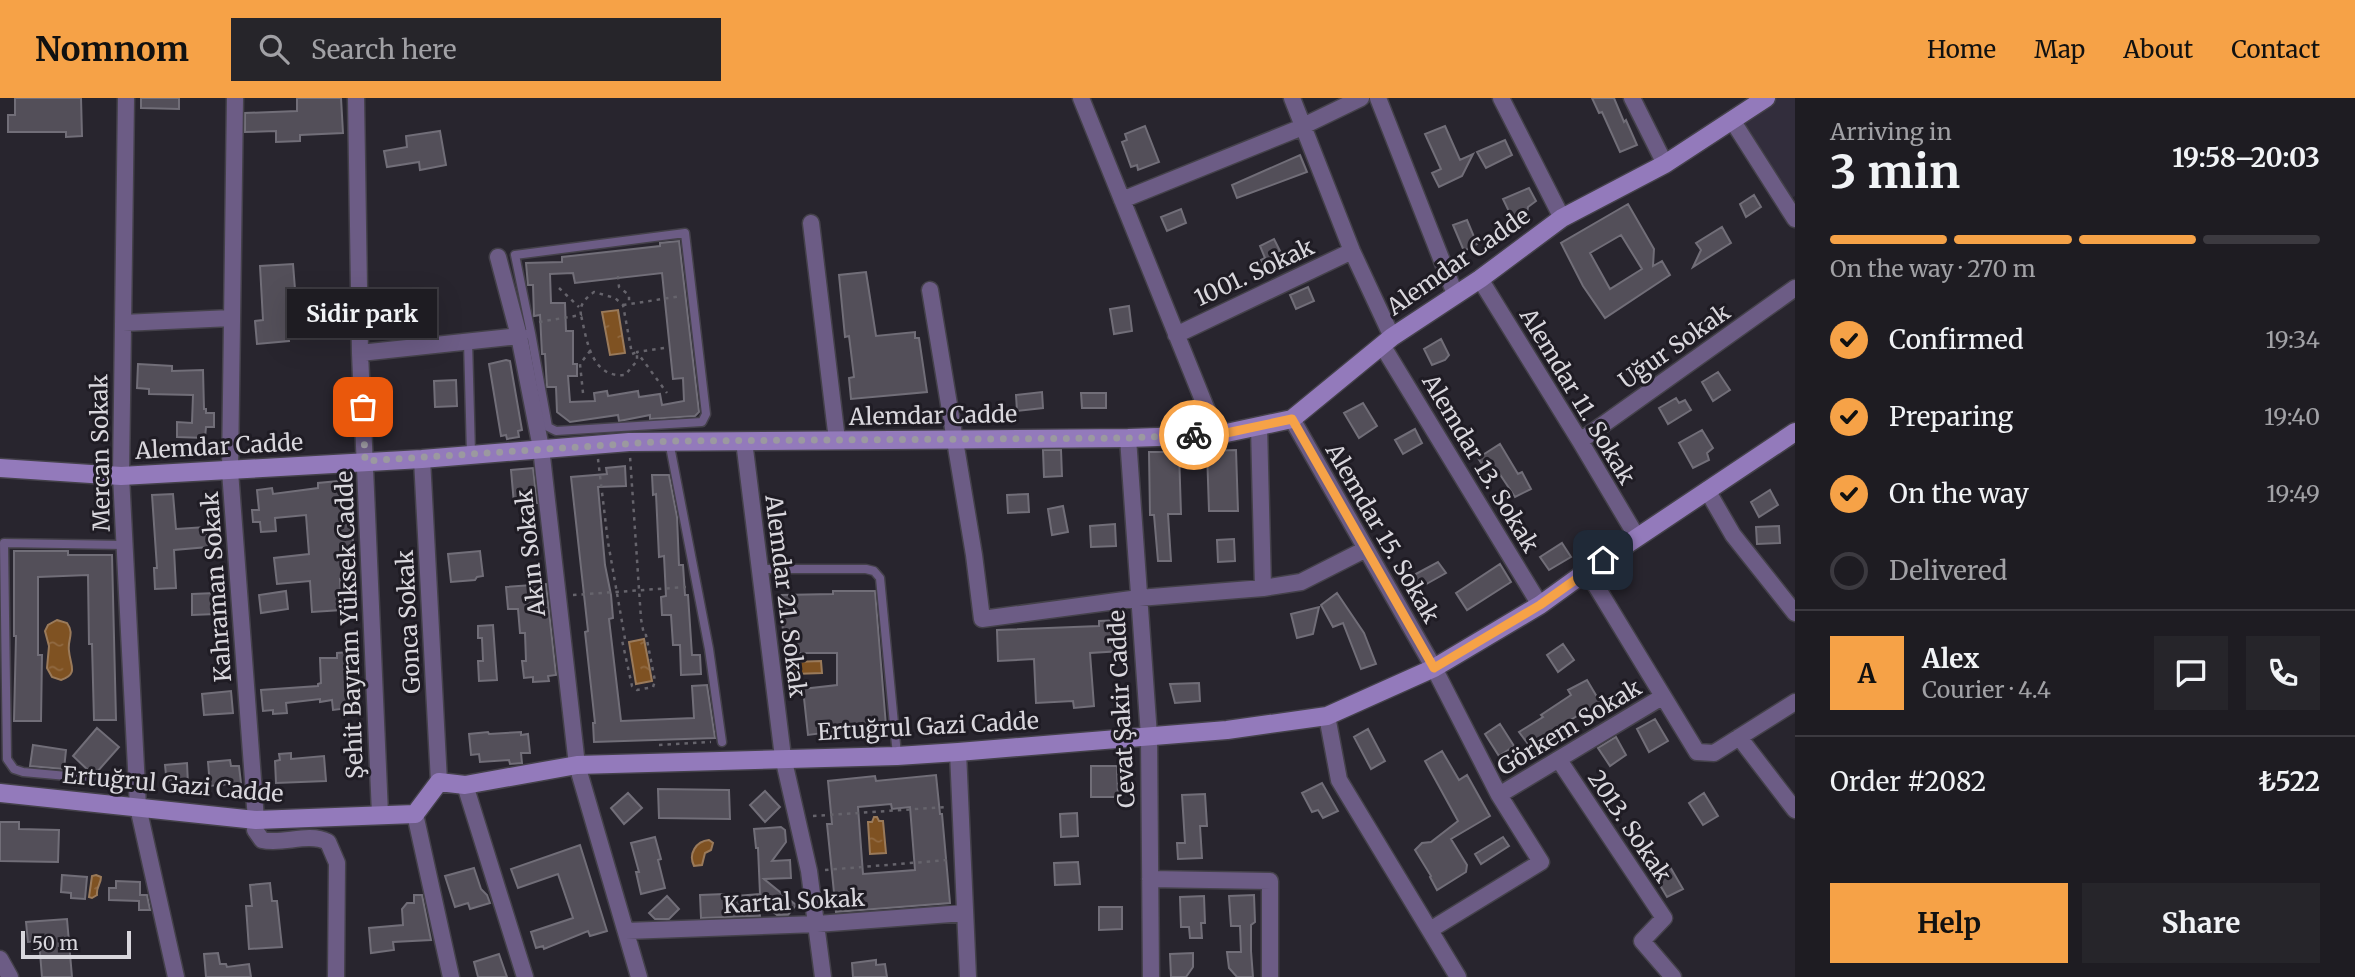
<!DOCTYPE html>
<html lang="en">
<head>
<meta charset="utf-8">
<style>
  body { margin:0; font-family:Merriweather,serif; background:#26252a; color:#f1f3f6; height:100vh; display:flex; flex-direction:column; font-size:26px; white-space:nowrap }
  * { box-sizing:border-box; margin:0 }
  p { font-size:23px; color:#a1a1a5 }
  .icon { flex:none; width:38px; height:38px; fill:none; stroke:currentColor; stroke-width:2; stroke-linecap:round; stroke-linejoin:round }
  .map { position:relative; flex:1; overflow:hidden }
  .details { display:flex; flex-direction:column; background:#1e1c22; width:560px }
  .details>* { flex:none }
  .scale { position:absolute; left:21px; bottom:18px; width:110px; box-sizing:border-box; padding-left:7px; border:4px solid #d9d7dd; border-top:0; font-size:19px; line-height:24px; white-space:nowrap; color:#d9d7dd; -webkit-text-stroke:5px #1f1c24; paint-order:stroke }
  .pin { position:absolute; display:grid; place-items:center; width:60px; height:60px; color:#fff; margin:-30px; border-radius:14px; box-shadow:0 4px 10px #0006 }
  .courier { position:absolute; display:grid; place-items:center; width:70px; height:70px; margin:-35px; border:5px solid #f6a247; border-radius:50%; background:#fff; color:#222; box-shadow:0 2px 9px #0007 }
  .bubble { position:absolute; height:49px; border-radius:0px; background:#1e1c22; box-shadow:0 7px 28px #0002,0 0 0 2px #3c3a40; font-size:23px; font-weight:700; line-height:49px; text-align:center }
  .overview em { font-style:normal; font-weight:700 }
  .overview div { display:flex; flex-direction:column-reverse }
  .overview { display:flex; align-items:center; justify-content:space-between; height:119px; padding:0 35px }
  h1 { font-size:46px; font-weight:700; line-height:52px }
  .bar { display:grid; grid-template-columns:repeat(4,1fr); gap:10px 7px; align-content:center; height:84px; padding:0 35px }
  .bar i { height:9px; border-radius:5px; background:#3c3a40 }
  .bar .current { background:#f6a247 }
  .bar p { grid-column:span 4 }
  .line { display:flex; align-items:center; gap:18px; padding:0 35px; border-top:2px solid #3c3a40 }
  .line div { flex:1 }
  .round { display:grid; place-items:center; flex:none; width:74px; height:74px; border-radius:0px; background:#26252a }
  ol { padding:0 35px; list-style:none }
  li { display:flex; align-items:center; gap:21px; height:77px }
  li p { margin-inline-start:auto }
  li .icon { padding:7px; border-radius:50%; background:#f6a247; color:#111; stroke-width:4 }
  li:last-child { color:#a1a1a5 }
  li i { width:38px; height:38px; border:4px solid #3c3a40; border-radius:50% }
  .action { display:flex; gap:14px; margin-top:auto; padding:14px 35px }
  .action a { flex:1; height:80px; border-radius:0px; background:#f6a247; color:#111; font-size:28px; font-weight:700; line-height:80px; text-align:center }
  .action a+a { background:#26252a; color:#f1f3f6 }
  header { display:flex; align-items:center; gap:42px; box-sizing:border-box; height:98px; padding:0 35px; background:#f6a247; color:#111 }
  header strong { font-size:33px }
  nav { display:flex; gap:38px; margin-inline-start:auto; font-size:24px }
  .search { width:490px; height:63px; background:#26252a; display:flex; align-items:center; gap:18px; box-sizing:border-box; padding:0 24px; border-radius:0px; color:#a1a1a5; font-size:26px }
  main { display:flex; flex:1; min-height:0 }
  .map>svg:first-child { display:block }
</style>
</head>
<body>
<header>
<strong>Nomnom</strong>
<div class="search"><svg class="icon" aria-label="search" viewBox="0 0 24 24"><circle cx="10" cy="10" r="6"/><path d="M15 15l6 6"/></svg>Search here</div>
<nav><a>Home</a><a>Map</a><a>About</a><a>Contact</a></nav>
</header>
<main>
<div class="map">
<svg width="1795" height="879" viewBox="0 0 1795 879">
  <defs>
    <pattern id="water-ripples" width="26" height="14" patternUnits="userSpaceOnUse" patternTransform="scale(1.75)"><rect width="26" height="14" fill="#7f5222"/><path d="M2 4q2-2 4 0t4 0M15 11q2-2 4 0t4 0" fill="none" stroke="#916a42"/></pattern>
  </defs>
  <rect width="100%" height="100%" fill="#28252e"/>
  <path fill="#322d3c" d="M1777 0H1795V98L1789 102 1739 22Z"/>
  <path fill="url(#water-ripples)" stroke="#9a7a5a" stroke-width="2" d="M618 212 625 255 610 257 602 214Z
    M57 522 67 525C75 536 67 542 69 553 70 567 79 576 61 582L52 579 47 570 49 548 45 533 48 527Z
    M644 541 652 583 636 586 629 544Z
    M821 563 822 575 794 576 793 564Z
    M874 719H877L879 723H883L886 755 870 756 868 724H872Z
    M709 742 713 745 711 752 705 755 702 767 694 768C688 756 696 743 709 742Z
    M96 777 101 779C101 786 96 789 97 797L92 800 89 799 92 778Z"/>
  <path fill="#534f59" stroke="#716e78" stroke-width="2" fill-rule="evenodd" d="M15 0H81L82 38 66 39V34H8V17H15Z
    M141 0H179V11L141 10Z
    M297 0H341L343 35 300 37V43L276 44V33L245 34V15L297 13Z
    M1592 0H1614L1624 24 1626 22 1637 47 1620 54 1602 14 1599 15Z
    M1145 28 1159 64 1138 72 1137 67 1131 69 1122 44 1127 42 1125 36Z
    M1445 28 1460 62 1473 56 1462 78 1439 89 1432 75 1441 71 1425 36Z
    M440 33 446 67 420 72 419 64 387 69 384 53 407 49 406 38Z
    M1505 42 1512 57 1486 70 1477 54Z
    M1300 57 1307 74 1237 100 1232 87Z
    M1529 90 1536 103 1528 109 1527 115 1513 122 1503 101Z
    M1754 97 1761 109 1746 119 1740 106Z
    M1628 106 1654 151 1653 168 1662 163 1670 177 1605 220 1583 188 1561 145ZM1621 137 1642 171 1610 191 1590 155Z
    M1181 111 1186 125 1167 133 1161 119Z
    M1467 122 1477 146 1464 153 1453 127Z
    M1722 129 1731 145 1693 169 1701 152 1696 145Z
    M1274 141 1280 153 1275 155 1281 169 1267 176 1261 162 1265 160 1260 148Z
    M679 143 699 314 695 318 650 321V317L619 323 618 317 570 324 557 314 556 289H547L545 256H542L540 217 534 218 533 187H528L526 165 562 164V159L660 148V145ZM573 175 575 185 662 175 673 281 683 280 684 303 662 307 660 296 639 299 638 293 608 298 607 293 594 295 595 303 570 304 568 278H577V266H573V233H566L565 205H551L550 176Z
    M293 166 297 216 286 217 289 243 257 246 255 223 263 222 260 168Z
    M866 174 876 238 915 234V240H919L927 294 851 301 849 280 854 279 849 238 845 239 839 177Z
    M1308 189 1314 203 1296 211 1290 197Z
    M348 193 349 214 322 217 320 195Z
    M401 205H413V220H403V233H386V219H391L392 212H401Z
    M1129 208 1132 233 1114 236 1110 211Z
    M1441 241 1449 257 1445 262 1432 267 1424 251Z
    M506 262 510 263 522 332 518 333 519 339 507 341 506 337 501 338 489 266Z
    M138 266 172 268V273L203 272 204 311H206V315H214V329H206L205 340 177 339V324L192 325 193 297 149 296V291L137 290Z
    M1718 274 1730 292 1713 303 1702 284Z
    M456 282 457 308 435 309 434 283Z
    M1042 294 1043 310 1017 313 1016 297Z
    M1081 295H1106V310H1082Z
    M1676 300 1679 305 1685 302 1691 312 1668 326 1659 310Z
    M1363 305 1377 328 1359 340 1344 315Z
    M1415 331 1422 345 1403 356 1395 342Z
    M1702 332 1713 350 1707 355 1709 362 1693 370 1679 345Z
    M1500 346 1518 376 1522 374 1531 391 1515 399 1495 369 1487 374 1478 360Z
    M1043 352H1061L1062 378 1044 379Z
    M1236 352 1238 413H1209L1207 353Z
    M1149 354H1179L1181 416H1168L1171 463H1158L1154 417H1150Z
    M625 368 626 388 598 389 605 467 611 497 613 520 609 521 621 623 694 620 692 588 707 587 715 640 594 644 593 625H595L585 534 588 533 571 379 607 376 606 370Z
    M533 370 537 405 514 406 511 372Z
    M652 377H669L677 419 679 467H683L685 497H688L692 557H700L701 576 681 577 680 547H673L671 517H662L661 499 666 498 664 458 659 459 656 396 653 397Z
    M338 383 340 393 349 392 354 457 349 458 350 481H340L342 512 312 514 310 483 277 486 274 460 309 456 306 417 275 420 276 433 261 434 260 424H253L252 412H259L257 392 272 390 273 396 318 390V385Z
    M1770 392 1778 407 1759 419 1751 404Z
    M173 396 176 431 206 429 208 449 174 452 176 490 155 491 154 470H157L152 397Z
    M1028 396 1029 414 1008 415 1007 397Z
    M1063 408 1068 434 1052 437 1048 411Z
    M1115 426 1116 448 1091 449 1090 428Z
    M1779 428 1780 445 1757 446 1756 429Z
    M1234 441 1235 463 1218 464 1217 442Z
    M1562 445 1571 459 1549 472 1540 459Z
    M14 453H68V457H112L116 622H94L92 546H89L88 477 38 479V557H42L41 623H14L16 538H14Z
    M480 453 483 478 477 479 475 482 451 484 448 456Z
    M1438 464 1446 475 1421 489 1414 477Z
    M1500 466 1511 484 1467 512 1456 495Z
    M212 483H224V495H213Z
    M546 486 556 577 548 578 549 583 533 584V579L524 580 522 563H526L525 535H520L518 511H508L506 489Z
    M286 493 288 511 261 515 259 497Z
    M833 493H875L886 628 830 629 831 634 808 637 803 591 837 587V555H784L781 497 833 496Z
    M215 495 216 516 192 517V496Z
    M1337 495 1364 535 1376 566 1361 571 1343 525 1333 529 1321 507Z
    M1319 509 1313 536 1297 540 1291 516Z
    M1120 522 1122 553 1090 555 1094 608 1074 610 1073 603 1036 605 1034 561 998 563 997 532 1099 528V523Z
    M493 527 497 582 479 583 478 563H483L482 540H478V528Z
    M1563 546 1574 562 1558 574 1547 557Z
    M348 554V558H357L358 575H354L358 609 333 612 332 602 320 604V601L286 605 287 615 273 616V612L263 613 261 592 318 588V586L321 585 320 560H337V555Z
    M1587 582 1600 604 1546 637 1548 640 1531 650 1519 634 1543 619 1541 617 1571 597 1568 592Z
    M1199 585 1200 603 1175 605 1170 586Z
    M231 593 233 615 204 617 202 596Z
    M1655 621 1668 643 1649 654 1637 631Z
    M1500 626 1514 648 1499 658 1485 636Z
    M97 630 119 649 97 674H90L73 658Z
    M1368 631 1385 663 1371 671 1354 639Z
    M488 634 489 636 521 634V637L528 636 530 655H521L522 665 510 666 509 662 480 664 479 656 471 657 469 636Z
    M1616 639 1626 657 1610 668 1598 650Z
    M33 647 66 652 64 671 30 668Z
    M1442 653 1459 682 1467 677 1490 718 1451 741 1467 767 1466 774 1437 792 1430 779 1431 778 1415 752 1422 745 1431 744 1458 723 1425 663Z
    M291 655V661L324 658 326 683 276 685 275 663 280 662 279 656Z
    M230 662 231 668H239L241 685 210 688 208 664Z
    M187 665 188 686 167 687 165 667Z
    M1091 668H1117L1118 699H1091Z
    M936 677 940 716H942L950 805 836 814 827 726H832L828 683 875 678 876 683ZM891 706 892 711 910 709 915 772 863 776 858 709Z
    M1322 685 1338 713 1323 720 1318 712 1312 714 1302 695Z
    M658 691 729 692 730 721 659 720Z
    M765 693 780 709 765 724 750 707Z
    M628 695 642 710 624 726 611 710Z
    M1704 695 1718 718 1703 727 1689 705Z
    M1205 696 1207 728H1200L1202 760 1178 761 1177 745H1185L1182 697Z
    M1077 715 1078 738 1061 739 1060 716Z
    M0 724H19V731L59 732 58 764 0 763Z
    M781 729 785 732 786 744 772 763 790 762 791 780 764 781 796 807 788 817H777L758 802 760 818 701 820 700 797 724 796V799L760 796 758 750H756L754 731Z
    M655 739 661 761 658 762 665 790 641 796 636 774H639L631 745Z
    M1503 739 1509 748 1481 766 1475 756Z
    M580 747 607 833 590 838 588 833 544 851 543 848 536 850 531 834 573 820 558 776 518 790 511 771Z
    M1078 764 1080 786 1055 787 1054 765Z
    M1669 767 1683 791 1667 799 1654 777Z
    M474 770 481 791 487 797 490 805 470 811 468 805 455 809 445 778Z
    M62 777 87 779 85 801 71 800V795L61 794Z
    M116 783 140 784V797H147L150 812H139V803L109 802V790H116Z
    M270 785 272 803H277L282 849 249 851 246 808H252L250 787Z
    M414 797H422L431 842 393 844 394 852 371 855 369 830 403 827 402 811 407 805H414Z
    M1254 797 1255 824 1251 827V853L1253 879H1237L1229 870 1227 854H1241L1240 828H1231L1229 798Z
    M667 798 679 811 669 821H655L649 815Z
    M1204 798 1205 825H1201L1202 840H1190L1189 829H1181L1180 799Z
    M1099 809H1122V831L1099 832Z
    M67 821 72 879H42L39 843 28 844 26 824Z
    M218 855 220 866H226L227 869 249 866 251 879H206L204 856Z
    M1193 855V869L1186 879H1171L1170 856Z
    M499 856 507 879H478L474 864Z
    M876 862V867L885 866 887 879H853L852 865Z"/>
  <g fill="none" stroke-linecap="round" stroke-linejoin="round">
    <g stroke="#44414a" stroke-width="11">
      <path id="lane" d="M519 238 531 235 515 157 685 135 706 316 702 324 556 333 548 329 531 235
        M468 243 471 356
        M669 343 709 551 722 644
        M760 471H866L874 473 880 480 897 657
        M111 682 23 674 14 671 7 661 4 445 124 447"/>
    </g>
    <g stroke="#44414a" stroke-width="19">
      <path id="street" d="M126 0 121 378 138 709 176 879
        M235 0 230 373 256 722 255 732 262 742C284 747 307 734 328 744L337 765 336 879
        M356 0 360 255 380 716
        M1081 0 1217 337
        M1292 0 1352 153 1392 239
        M1378 0 1455 196
        M1501 0 1562 120
        M1632 0 1665 66
        M1732 22 1795 121
        M1122 102 1295 32 1361 0
        M811 125 837 342
        M498 159 519 238 541 350 577 667 639 879
        M1480 181 1580 343 1637 439
        M930 192 974 457 982 521 1139 500 1263 490 1301 484 1366 451
        M123 225 231 220
        M1176 237 1352 153
        M1382 247 1540 507
        M360 255 519 238
        M1292 321 1434 570 1499 697 1541 764 1430 832
        M1259 328 1263 490
        M1128 340 1149 638 1151 879
        M744 343 783 659 809 773 823 879
        M1580 343 1795 190
        M422 361 439 684
        M1707 392 1733 437 1795 515
        M1587 473 1697 654 1714 655 1795 604
        M1327 618 1339 682 1458 879
        M1739 639 1795 712
        M958 654 968 879
        M1559 662 1664 820 1642 843 1673 879
        M465 687 525 879
        M1499 697 1662 599
        M415 716 451 879
        M1150 781 1270 783V879
        M626 833 817 826 964 815
        M0 861 10 879"/>
    </g>
    <g stroke="#44414a" stroke-width="21">
      <path id="secondary" d="M0 370 121 378 422 361 629 344 1128 340 1217 337 1292 321 1392 239 1480 181 1562 120 1665 66 1766 0
        M0 695 256 722 415 716 439 684 465 687 577 667 897 658 958 654 1227 632 1327 618 1434 570 1540 507 1587 473 1795 334"/>
    </g>
    <path stroke="#66646c" stroke-width="2.5" stroke-dasharray="3.5 5" stroke-linecap="butt" d="M618 178 619 189 629 197V206
      M559 190 579 209
      M623 207 682 198
      M539 224 581 217C579 206 586 200 594 194L615 200 623 207 632 256 637 254V263L625 277C591 280 587 243 581 217
      M664 250 637 254 667 295
      M583 295 580 266 590 253
      M598 361 608 444 625 541 622 542 632 588 637 592 653 589 655 583 646 537H644L641 521 630 358
      M573 497 686 489
      M659 647 711 644
      M813 718 946 709
      M825 772 948 762"/>
    <use href="#lane" stroke="#6c5c85" stroke-width="8"/>
    <use href="#street" stroke="#6c5c85" stroke-width="16"/>
    <use href="#secondary" stroke="#937abb" stroke-width="18"/>
  </g>
  <g fill="none" stroke-linecap="round" stroke-linejoin="round">
    <path stroke="#9b99a0" stroke-width="7" stroke-dasharray="0 12.6" d="M363 309 365 363 670 343 1128 340 1194 337"/>
    <path stroke="#f6a247" stroke-width="9" d="M1194 337H1217L1292 321 1434 570 1540 507 1603 462"/>
  </g>
  <g text-anchor="middle" dominant-baseline="central" stroke-width="6" stroke-linejoin="round" paint-order="stroke">
    <g font-size="23" fill="#d9d7dd" stroke="#1f1c24">
      <text transform="translate(1458 163) rotate(-35)">Alemdar Cadde</text>
      <text transform="translate(1254 174) rotate(-25)">1001. Sokak</text>
      <text transform="translate(1674 248) rotate(-35)">Uğur Sokak</text>
      <text transform="translate(1578 298) rotate(59)">Alemdar 11. Sokak</text>
      <text transform="translate(933 317) rotate(-1)">Alemdar Cadde</text>
      <text transform="translate(219 348) rotate(-3)">Alemdar Cadde</text>
      <text transform="translate(100 355) rotate(-91)">Mercan Sokak</text>
      <text transform="translate(1481 365) rotate(59)">Alemdar 13. Sokak</text>
      <text transform="translate(1383 435) rotate(60)">Alemdar 15. Sokak</text>
      <text transform="translate(530 455) rotate(-96)">Akın Sokak</text>
      <text transform="translate(216 489) rotate(-94)">Kahraman Sokak</text>
      <text transform="translate(786 498) rotate(83)">Alemdar 21. Sokak</text>
      <text transform="translate(408 524) rotate(-93)">Gonca Sokak</text>
      <text transform="translate(349 527) rotate(-92)">Şehit Bayram Yüksek Cadde</text>
      <text transform="translate(1121 611) rotate(-93)">Cevat Şakir Cadde</text>
      <text transform="translate(928 628) rotate(-3)">Ertuğrul Gazi Cadde</text>
      <text transform="translate(1569 629) rotate(-31)">Görkem Sokak</text>
      <text transform="translate(173 686) rotate(5)">Ertuğrul Gazi Cadde</text>
      <text transform="translate(1630 728) rotate(56)">2013. Sokak</text>
      <text transform="translate(794 803) rotate(-3)">Kartal Sokak</text>
    </g>
  </g>
</svg>
<div class="scale">50 m</div>
<div class="pin" style="left:363px;top:309px;background:#ea580c"><svg class="icon" aria-label="bag" viewBox="0 0 24 24"><path d="M5 8h14l-1 12H6zM9 8a3 3 0 0 1 6 0"/></svg></div>
<div class="pin" style="left:1603px;top:462px;background:#1f2937"><svg class="icon" aria-label="home" viewBox="0 0 24 24"><path d="M3 11l9-7 9 7M6 9v11h12V9"/></svg></div>
<div class="courier" style="left:1194px;top:337px"><svg class="icon" aria-label="bike" viewBox="0 0 24 24"><circle cx="6" cy="16" r="4"/><circle cx="18" cy="16" r="4"/><path d="M6 16l4-8h5l3 8M10 8l3 8H6M13 5h3"/></svg></div>
<div class="bubble" style="left:287px;top:191px;width:150px">Sidir park</div>
</div>
<section class="details">
<div class="overview"><div><h1>3 min</h1><p>Arriving in</p></div><em>19:58–20:03</em></div>
<div class="bar"><i class="current"></i><i class="current"></i><i class="current"></i><i></i><p>On the way · 270 m</p></div>
<ol>
<li><svg class="icon" aria-label="check" viewBox="0 0 24 24"><path d="M5 12l5 5 9-10"/></svg>Confirmed<p>19:34</p></li>
<li><svg class="icon" aria-label="check" viewBox="0 0 24 24"><path d="M5 12l5 5 9-10"/></svg>Preparing<p>19:40</p></li>
<li><svg class="icon" aria-label="check" viewBox="0 0 24 24"><path d="M5 12l5 5 9-10"/></svg>On the way<p>19:49</p></li>
<li><i></i>Delivered</li>
</ol>
<div class="line" style="height:126px"><b class="round" style="background:#f6a247;color:#111">A</b><div><b>Alex</b><p>Courier · 4.4</p></div><a class="round"><svg class="icon" aria-label="chat" viewBox="0 0 24 24"><path d="M4 5h16v11H9l-5 4z"/></svg></a><a class="round"><svg class="icon" aria-label="phone" viewBox="0 0 24 24"><path d="M5 4h4l2 5-3 2q2 4 5 5l2-3 5 2v4C11 20 4 13 5 4z"/></svg></a></div>
<div class="line" style="height:91px"><div>Order #2082</div><b>₺522</b></div>
<div class="action"><a>Help</a><a>Share</a></div>
</section>
</main>
</body>
</html>
